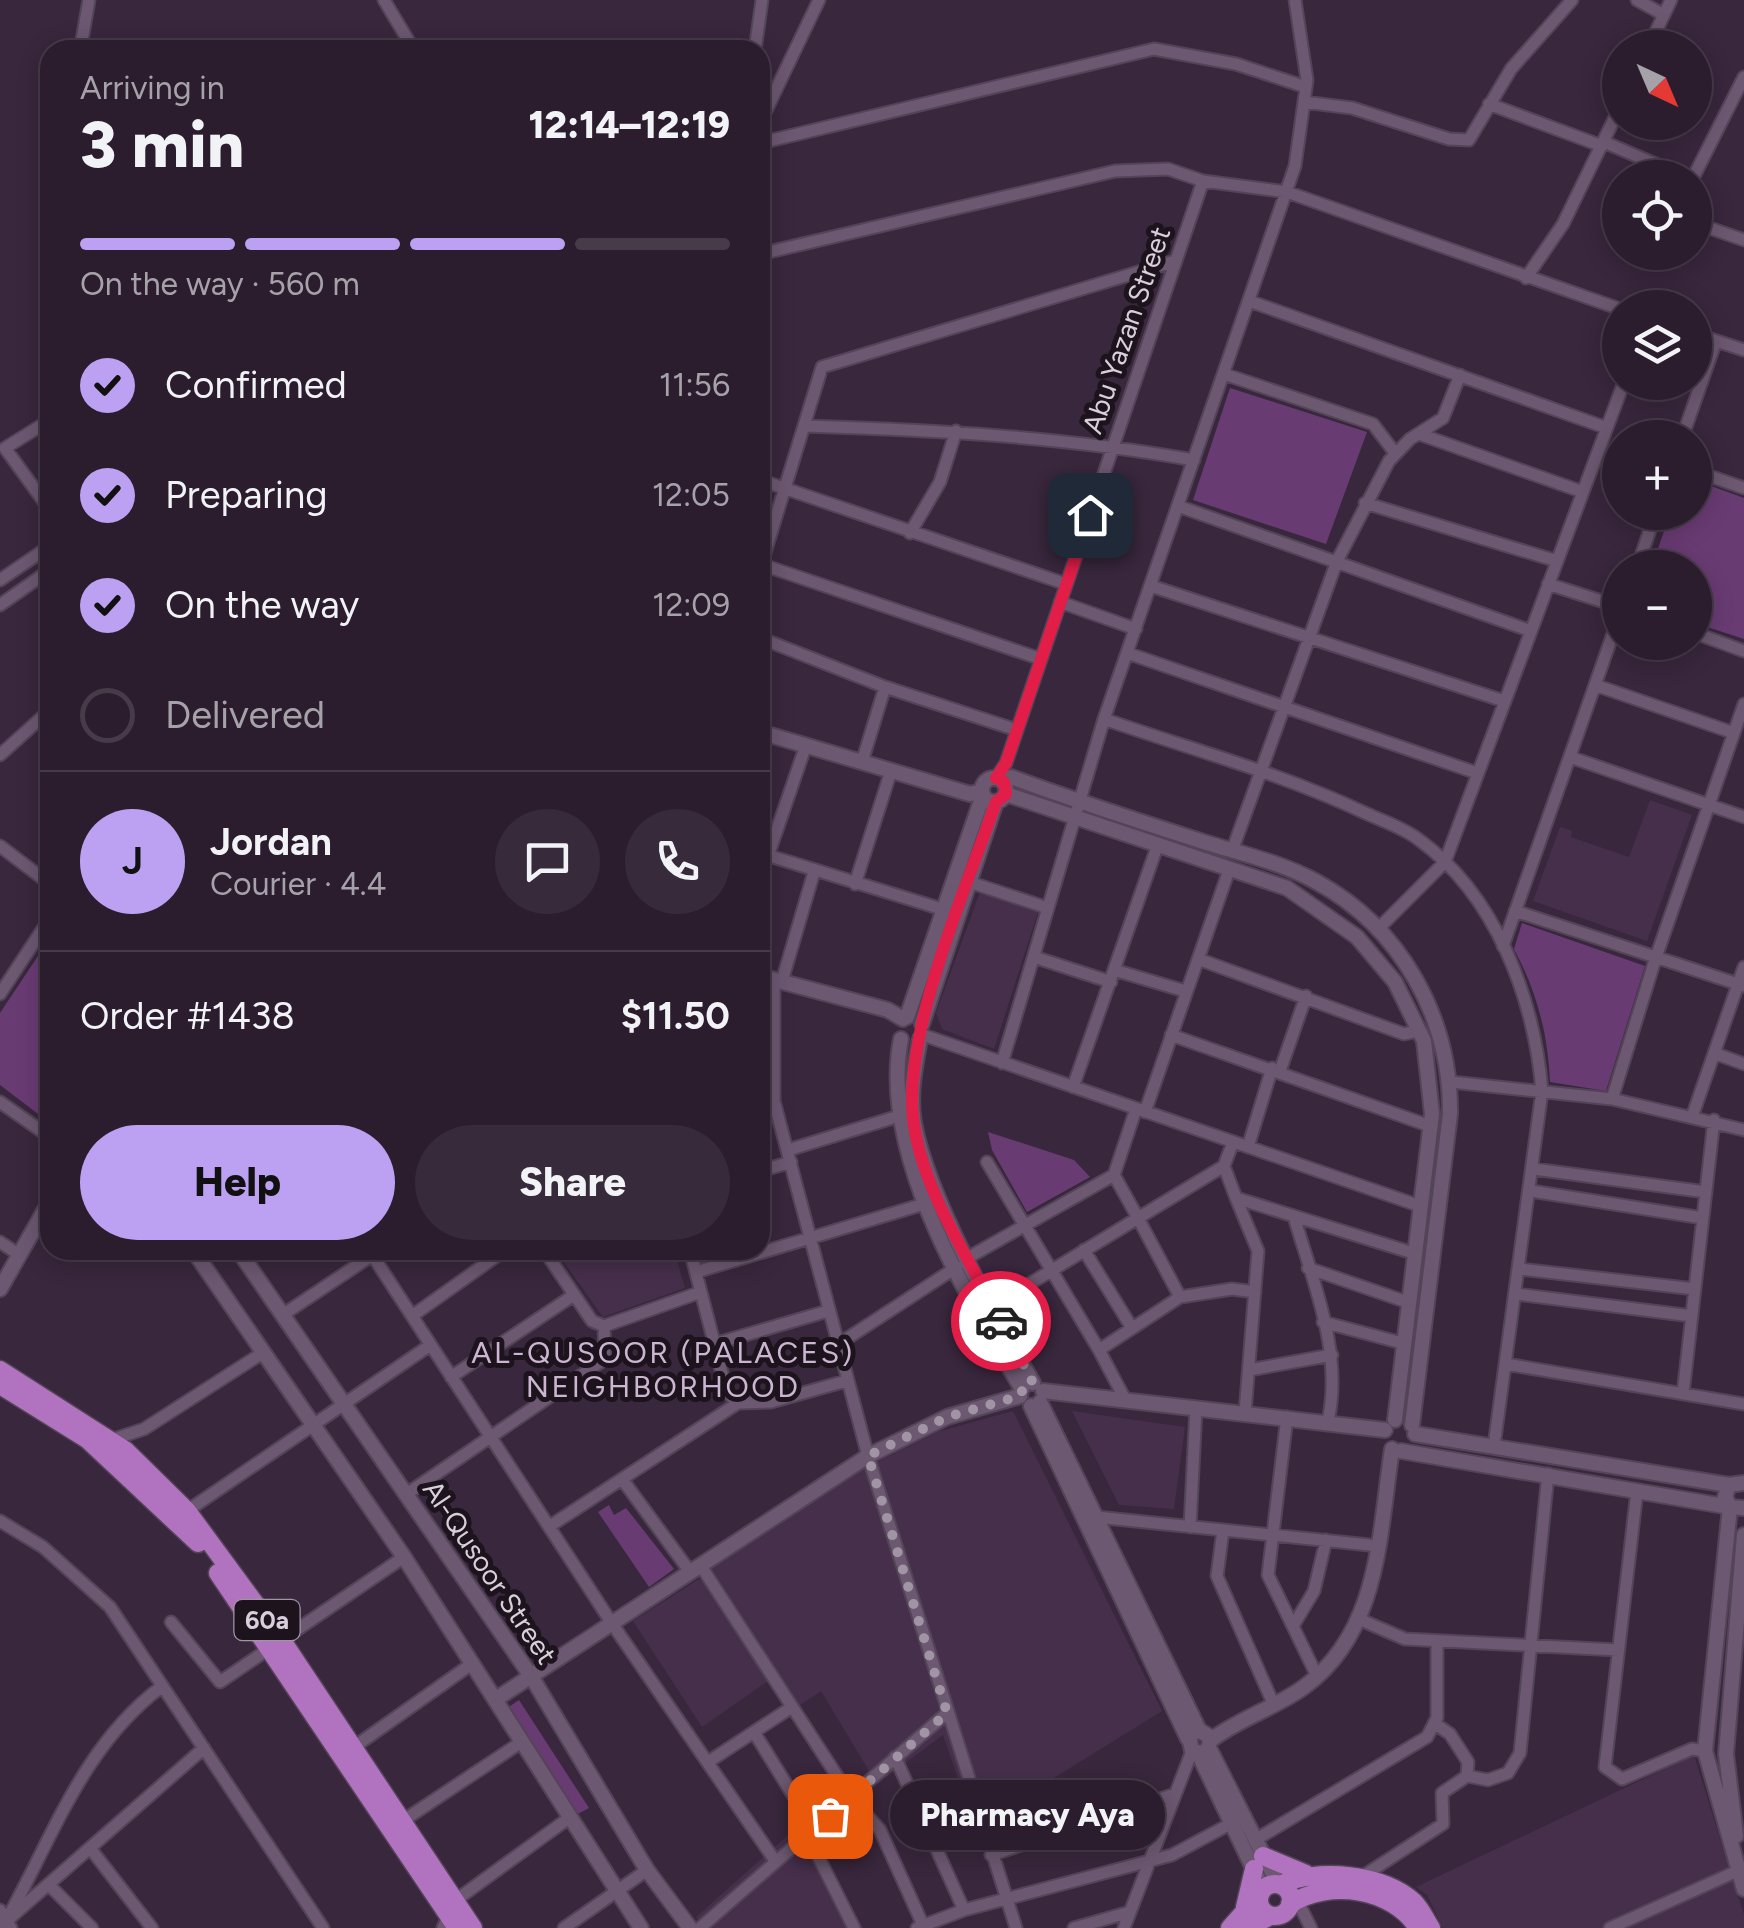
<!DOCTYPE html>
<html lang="en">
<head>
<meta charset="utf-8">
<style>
  body { margin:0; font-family:Figtree,sans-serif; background:#372a3a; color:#f1f3f6; height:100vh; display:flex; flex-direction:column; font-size:38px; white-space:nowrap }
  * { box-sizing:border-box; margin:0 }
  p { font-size:32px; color:#a6a2aa }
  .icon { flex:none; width:55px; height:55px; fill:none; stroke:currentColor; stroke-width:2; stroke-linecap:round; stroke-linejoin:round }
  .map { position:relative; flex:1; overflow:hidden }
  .side { position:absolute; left:40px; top:40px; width:730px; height:1220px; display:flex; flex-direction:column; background:#2b1d2e; border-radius:30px; box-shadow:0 5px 25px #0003,0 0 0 2px #473b4a }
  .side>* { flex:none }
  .needle { width:65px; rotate:136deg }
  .controls { position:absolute; left:1602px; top:30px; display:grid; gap:20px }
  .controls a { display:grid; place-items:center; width:110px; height:110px; border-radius:50%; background:#2b1d2e; box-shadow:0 5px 25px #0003,0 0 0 2px #473b4a; font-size:50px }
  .pin { position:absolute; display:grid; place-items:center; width:85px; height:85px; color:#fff; margin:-42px; border-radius:20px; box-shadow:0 5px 15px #0006 }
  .courier { position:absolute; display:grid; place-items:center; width:100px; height:100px; margin:-50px; border:8px solid #e11d48; border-radius:50%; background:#fff; color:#222; box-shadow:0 2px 12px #0007 }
  .bubble { position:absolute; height:70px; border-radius:35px; background:#2b1d2e; box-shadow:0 5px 25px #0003,0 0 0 2px #473b4a; font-size:32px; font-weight:800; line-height:70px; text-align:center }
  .head em { font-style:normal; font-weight:800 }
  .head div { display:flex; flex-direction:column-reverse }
  .head { display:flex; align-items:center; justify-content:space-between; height:170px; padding:0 40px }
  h1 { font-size:65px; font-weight:800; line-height:75px }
  .bar { display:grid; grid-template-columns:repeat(4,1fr); gap:15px 10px; align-content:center; height:120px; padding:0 40px }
  .bar i { height:12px; border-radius:8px; background:#473b4a }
  .bar .selected { background:#bca0f2 }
  .bar p { grid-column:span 4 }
  .line { display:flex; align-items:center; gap:25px; padding:0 40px; border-top:2px solid #473b4a }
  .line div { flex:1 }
  .round { display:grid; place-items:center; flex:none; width:105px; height:105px; border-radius:52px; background:#372a3a }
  ol { padding:0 40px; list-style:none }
  li { display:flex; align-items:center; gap:30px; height:110px }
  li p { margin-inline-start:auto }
  li .icon { padding:10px; border-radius:50%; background:#bca0f2; color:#111; stroke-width:4 }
  li:last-child { color:#a6a2aa }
  li i { width:55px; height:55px; border:5px solid #473b4a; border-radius:50% }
  .button { display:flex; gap:20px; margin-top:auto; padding:20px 40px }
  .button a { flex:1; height:115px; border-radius:60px; background:#bca0f2; color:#111; font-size:40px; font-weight:800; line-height:115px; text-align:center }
  .button a+a { background:#372a3a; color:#f1f3f6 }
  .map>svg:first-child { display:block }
</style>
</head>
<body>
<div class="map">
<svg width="1744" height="1928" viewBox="0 0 1744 1928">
  <rect width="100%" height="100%" fill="#39273d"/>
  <path fill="#462f4b" d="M1650 800 1692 815 1647 941 1533 901 1560 827 1572 831 1571 837 1629 857Z
    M980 892 1038 912 994 1049 942 1029 936 1013Z
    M555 1250H674L685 1288 603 1317Z
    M1013 1411 1162 1711 975 1827 943 1735 877 1784 821 1691 800 1705 710 1566 857 1472 940 1431Z
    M1072 1411 1185 1427 1174 1509 1119 1505Z
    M699 1579 712 1591 771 1679 702 1727 633 1621Z
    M1694 1755 1744 1915V1928H1443L1427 1895 1416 1887Z
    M806 1819 863 1928H704L696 1917Z"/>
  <path fill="#693b73" d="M1230 388 1367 432 1326 544 1193 500Z
    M1695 480 1744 498V639L1695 623V568L1652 567 1670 513 1695 512Z
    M1522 923 1645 966 1606 1091 1550 1082C1548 1034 1537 992 1514 949Z
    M50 938V1123L0 1085V1013Z
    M988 1132 1074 1160 1090 1177 1027 1212 992 1150Z
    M609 1505 614 1515 626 1508 674 1569 649 1587 598 1512Z
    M519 1700 589 1808 574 1816 506 1709Z"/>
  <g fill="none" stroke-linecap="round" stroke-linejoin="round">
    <g stroke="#544458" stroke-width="15">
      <path id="minor" d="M384 0 414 50
        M1637 0 1664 15
        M82 40 89 0
        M1648 48 1671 0
        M755 50 762 0
        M1304 102 1352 108 1449 139 1469 140 1511 69 1572 0
        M1489 104 1602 146
        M760 123 819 0
        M1604 142 1688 178
        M760 143 1154 49 1236 64 1306 87
        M1693 178 1744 77
        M1695 223 1744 240
        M760 254 1115 171 1168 169 1203 181 1287 192 1620 309
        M1526 278 1563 224 1620 107
        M1249 301 1607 428
        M1695 334 1744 350
        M1224 374 1373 424 1395 453
        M50 420 5 448 50 510
        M805 426C936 430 1065 437 1194 460
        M1419 434 1583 492
        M1682 438 1716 341
        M1695 471 1744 488
        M760 480 1066 584
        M1365 503 1557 561
        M1178 506 1531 631
        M910 533 940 482 956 431
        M760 564 1041 659
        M1637 568 1656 512
        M760 569 822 367 1175 261
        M0 580 50 546
        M1548 584 1620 607
        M1151 586 1504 701
        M1060 602 1136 629
        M0 605 50 570
        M1695 633 1744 651
        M760 638 885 687 1017 730
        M1127 653 1477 773
        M1595 685 1734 733
        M1104 719C1190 749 1280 773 1363 812 1380 820 1402 827 1418 839 1496 895 1534 998 1542 1091L1494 1446
        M0 755 50 710
        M1570 757 1744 817
        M862 762 885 687
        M996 778 1006 763 1203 181
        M0 846 50 884
        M1232 851 1337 561 1389 461 1410 439 1443 418 1460 375
        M760 853 945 910
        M768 856 806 745
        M969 882 1048 908
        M855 884 891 771
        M1515 911 1744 986
        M1377 930 1445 862 1624 382
        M1503 946 1620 614
        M1034 957 1111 982
        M1198 959 1404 1034 1418 1031
        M1114 970 1185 991
        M774 980V1101L868 1456 1016 1928
        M782 981 814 872
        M0 994 50 918
        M923 1035 1420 1206
        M1171 1035 1430 1126
        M1714 1053 1744 1064
        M1002 1063 1104 719 1295 166 1307 80 1295 0
        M1280 1071 1306 996
        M1451 1082 1612 1099 1744 1130
        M1073 1087 1157 847
        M1612 1099 1655 960 1744 704
        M0 1102 50 1137
        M1145 1112 1229 870
        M1692 1117 1744 967
        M1248 1147 1272 1068
        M788 1150 899 1116
        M987 1162 1099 1350
        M1224 1166 1236 1198 1413 1253
        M1534 1169 1706 1192
        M760 1171 791 1162
        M1531 1191 1703 1218
        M1236 1198 1258 1251 1245 1413
        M1295 1220C1314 1284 1343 1354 1328 1421
        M0 1242 18 1254
        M369 1250 613 1625 776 1862
        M544 1250 592 1321 604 1326 701 1292
        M690 1250 727 1392 738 1403 771 1402 846 1381
        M1084 1250 1132 1328
        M969 1257 1114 1175
        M1308 1268 1407 1302
        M1520 1269 1695 1289
        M696 1272 924 1204
        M1516 1294 1692 1316
        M1180 1297 1232 1289 1255 1292
        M993 1306 1138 1218 1114 1175 1136 1109
        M284 1314 380 1250
        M412 1316 505 1250
        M1323 1322 1402 1343
        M714 1344 828 1311
        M837 1345 957 1267
        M1506 1364 1744 1404
        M1249 1370 1332 1355
        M451 1377 574 1295
        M1683 1394 1714 1120
        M1126 1401 1099 1350 1180 1297 1138 1218 1224 1166 1233 1142
        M1287 1417 1268 1575 1317 1676
        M108 1441 144 1429 264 1352
        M622 1479 691 1573
        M1637 1491 1605 1767 1622 1779 1692 1749 1705 1751
        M408 1493 605 1359 604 1326
        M187 1511 429 1346
        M1096 1517 1379 1546
        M0 1521 43 1547 110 1607 323 1928
        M550 1526 738 1403
        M1190 1527 1196 1408
        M1223 1530 1217 1576 1273 1703
        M701 1566 850 1796 880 1830 923 1925
        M1361 1620 1405 1639 1618 1650
        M171 1622 220 1682 404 1557
        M1293 1626 1314 1591 1326 1540
        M754 1732 801 1808 808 1836 854 1928
        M354 1747 473 1663
        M895 1757 964 1910
        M708 1762 792 1707
        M1467 1776 1488 1780 1508 1773 1520 1753 1548 1474
        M404 1820 520 1743
        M1255 1840 1427 1737 1437 1718V1641
        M90 1848 152 1928
        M991 1855 1175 1794
        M1360 1878 1443 1824 1442 1793 1467 1776 1468 1762 1450 1734 1434 1723
        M50 1886 92 1928
        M1297 1900 1311 1928
        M0 1910 11 1928
        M11 1917 204 1748
        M2 1928C51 1843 80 1748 161 1687
        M443 1928 456 1900 569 1818
        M564 1928 647 1870
        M700 1928 947 1713
        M917 1928 964 1910 1172 1855 1232 1823
        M1074 1928 1130 1912
        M1124 1928 1192 1751
        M1610 1928 1744 1868"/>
    </g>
    <g stroke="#544458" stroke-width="18">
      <path id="tertiary" d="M760 732 970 794 982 791
        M982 790a12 12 0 1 1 24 0a12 12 0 1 1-24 0Z
        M1004 783 1011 777C1076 801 1141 822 1207 843 1243 854 1282 863 1315 881 1401 927 1451 1018 1450 1114L1412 1425
        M1006 794 1287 888 1357 937 1395 982 1424 1041 1432 1114 1395 1420
        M760 976 888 1010 903 1019
        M907 1017 983 795
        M922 1024 996 802
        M901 1039C879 1152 965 1293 1022 1389
        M920 1039C915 1067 909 1095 914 1123 928 1197 994 1315 1033 1383
        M193 1250 404 1557 641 1928
        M238 1250 531 1676 647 1870 690 1928
        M0 1289 50 1201
        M1043 1391 1385 1430
        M1040 1402 1199 1730
        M1031 1406 1188 1739
        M1415 1434 1729 1485
        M1401 1451 1730 1507 1705 1751 1744 1889
        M1744 1483 1729 1485 1725 1497 1730 1507 1744 1508
        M496 1699 868 1456 947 1417 1020 1396
        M1211 1740C1240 1718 1275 1708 1304 1687 1380 1632 1379 1534 1392 1449
        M1209 1748 1202 1753 1192 1751 1189 1736 1199 1730 1210 1737 1209 1748 1278 1884
        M1198 1753 1263 1889
        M1736 1836 1726 1754 1744 1535"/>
    </g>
    <g stroke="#544458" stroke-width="21">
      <path id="primary" d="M0 1370 125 1450 187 1511 281 1639 473 1928
        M0 1385 87 1439 198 1543
        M218 1573 457 1928
        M1263 1856 1306 1874
        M1259 1900a16 16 0 1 1 32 0a16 16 0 1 1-32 0Z
        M1280 1885C1317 1867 1383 1874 1414 1902 1421 1909 1426 1920 1431 1928
        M1290 1904C1330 1879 1392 1888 1418 1928
        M1245 1907 1254 1869
        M1230 1928 1261 1893
        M1248 1928 1270 1916"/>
    </g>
    <use href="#minor" stroke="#6c5871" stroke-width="11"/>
    <use href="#tertiary" stroke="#6c5871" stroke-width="14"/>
    <use href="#primary" stroke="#b173bf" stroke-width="18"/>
  </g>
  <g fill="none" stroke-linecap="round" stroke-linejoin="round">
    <path stroke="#a194a4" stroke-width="10" stroke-dasharray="0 18" d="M830 1816 947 1713 868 1456 947 1417 1020 1396 1024 1386 1033 1383 1001 1321"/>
    <path stroke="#e11d48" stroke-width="12" d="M1001 1321C969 1258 921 1189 913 1118 904 1029 966 889 996 802L1006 794 1004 782 996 778 1006 763 1090 515"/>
  </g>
  <g text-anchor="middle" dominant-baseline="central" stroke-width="10" stroke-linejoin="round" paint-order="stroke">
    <rect fill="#1c131d" stroke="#a096a3" stroke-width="2.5" x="234.5" y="1600" width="65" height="40" rx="8"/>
    <g font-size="25" font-weight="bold" fill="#d9cedc">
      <text x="267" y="1620">60a</text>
    </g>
    <g font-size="28" fill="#d9cedc" stroke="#1c131d">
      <text transform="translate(1126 330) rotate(-71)">Abu Yazan Street</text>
      <text transform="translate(490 1572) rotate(56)">Al-Qusoor Street</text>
    </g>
    <g font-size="30" letter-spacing="2.5" fill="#ccb5d1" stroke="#1c131d">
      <text x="663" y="1352">AL-QUSOOR (PALACES)<tspan x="663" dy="34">NEIGHBORHOOD</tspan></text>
    </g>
  </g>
</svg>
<div class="controls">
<a><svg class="needle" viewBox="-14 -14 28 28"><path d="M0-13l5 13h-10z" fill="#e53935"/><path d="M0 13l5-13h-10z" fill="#a6a2aa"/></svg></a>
<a><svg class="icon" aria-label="locate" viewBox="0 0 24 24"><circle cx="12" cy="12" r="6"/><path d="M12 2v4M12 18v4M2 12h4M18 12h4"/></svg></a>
<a><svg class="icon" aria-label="layers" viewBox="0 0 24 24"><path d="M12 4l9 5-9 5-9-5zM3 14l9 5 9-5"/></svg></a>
<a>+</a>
<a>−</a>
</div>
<div class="pin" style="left:830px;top:1816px;background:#ea580c"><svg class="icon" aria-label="bag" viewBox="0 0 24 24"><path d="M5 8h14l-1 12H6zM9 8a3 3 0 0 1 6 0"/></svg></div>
<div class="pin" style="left:1090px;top:515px;background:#1f2937"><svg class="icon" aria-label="home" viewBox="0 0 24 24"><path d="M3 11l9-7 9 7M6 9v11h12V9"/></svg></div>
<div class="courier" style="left:1001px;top:1321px"><svg class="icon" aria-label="car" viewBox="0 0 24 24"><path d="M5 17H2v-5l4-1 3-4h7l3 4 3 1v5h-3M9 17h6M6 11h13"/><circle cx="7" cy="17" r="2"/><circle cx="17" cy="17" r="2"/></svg></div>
<div class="bubble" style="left:890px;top:1780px;width:275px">Pharmacy Aya</div>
<section class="side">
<div class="head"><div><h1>3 min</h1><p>Arriving in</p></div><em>12:14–12:19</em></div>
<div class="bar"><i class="selected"></i><i class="selected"></i><i class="selected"></i><i></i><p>On the way · 560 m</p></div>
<ol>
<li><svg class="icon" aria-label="check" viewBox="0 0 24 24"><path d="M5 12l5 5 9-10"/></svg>Confirmed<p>11:56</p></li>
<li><svg class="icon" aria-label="check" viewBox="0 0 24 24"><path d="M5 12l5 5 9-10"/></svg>Preparing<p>12:05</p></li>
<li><svg class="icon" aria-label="check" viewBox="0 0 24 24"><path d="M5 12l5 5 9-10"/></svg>On the way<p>12:09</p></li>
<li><i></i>Delivered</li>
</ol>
<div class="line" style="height:180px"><b class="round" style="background:#bca0f2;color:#111">J</b><div><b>Jordan</b><p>Courier · 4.4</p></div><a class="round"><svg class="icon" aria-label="chat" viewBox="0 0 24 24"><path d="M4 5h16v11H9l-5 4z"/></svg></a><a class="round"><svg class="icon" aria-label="phone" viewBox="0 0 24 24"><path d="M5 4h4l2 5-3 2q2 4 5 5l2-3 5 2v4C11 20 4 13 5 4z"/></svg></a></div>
<div class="line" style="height:130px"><div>Order #1438</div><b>$11.50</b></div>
<div class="button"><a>Help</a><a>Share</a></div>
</section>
</div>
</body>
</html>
